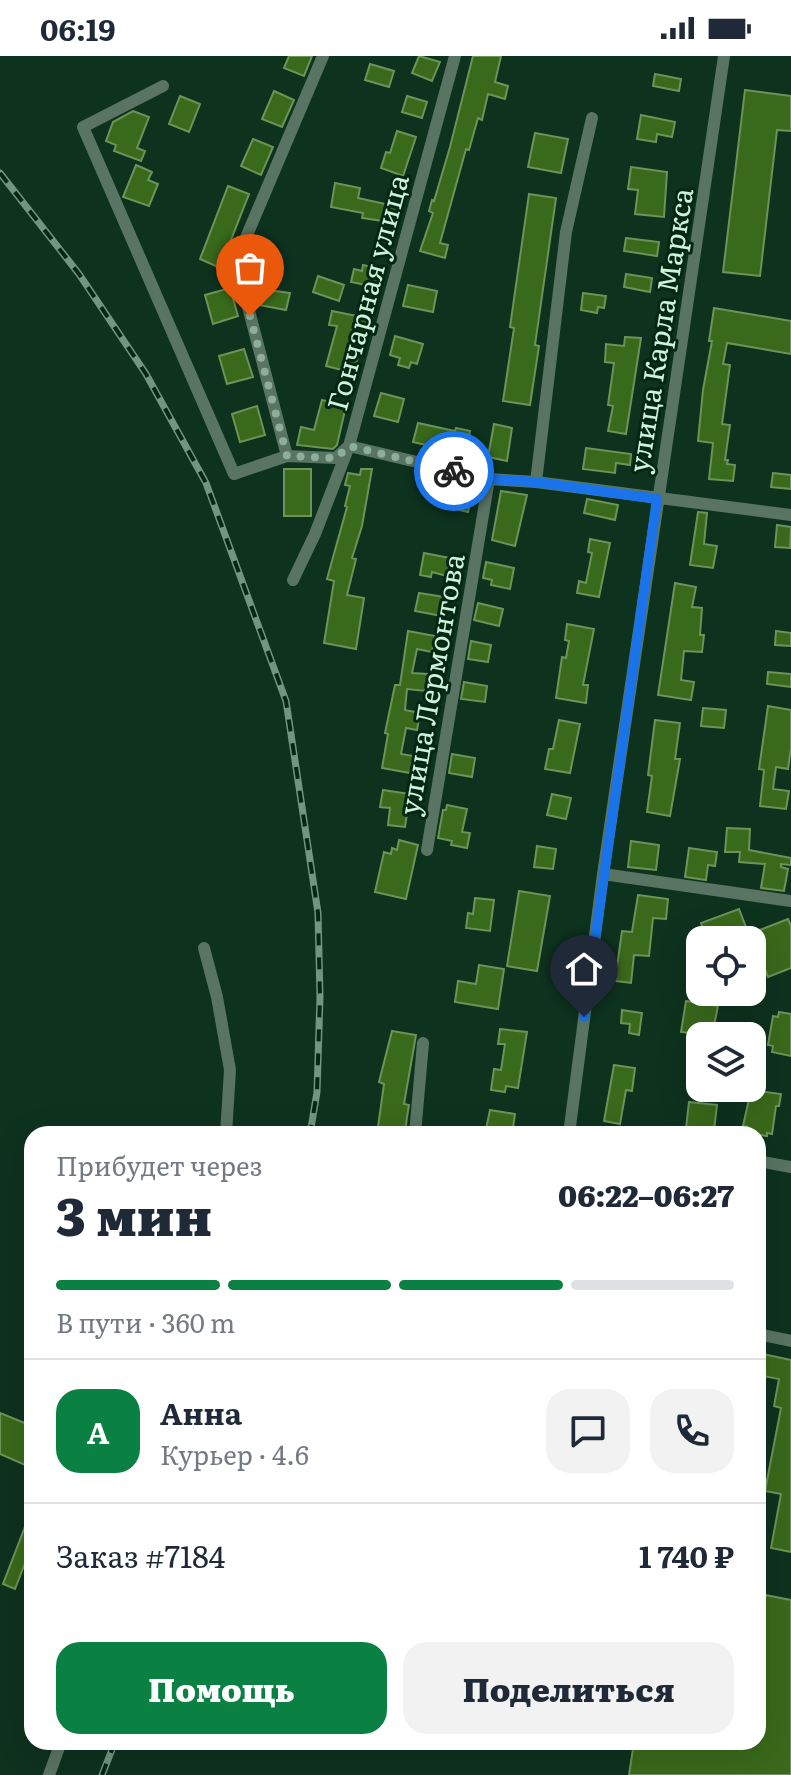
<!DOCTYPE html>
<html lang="ru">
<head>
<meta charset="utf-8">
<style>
  body { margin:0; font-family:Literata,serif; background:#f2f2f3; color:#1f2937; height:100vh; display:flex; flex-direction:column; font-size:30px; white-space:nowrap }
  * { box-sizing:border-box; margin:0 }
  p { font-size:26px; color:#747a83 }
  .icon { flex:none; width:44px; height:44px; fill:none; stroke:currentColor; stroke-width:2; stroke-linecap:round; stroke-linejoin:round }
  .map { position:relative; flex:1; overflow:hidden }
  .side { position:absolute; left:24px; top:1070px; width:742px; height:624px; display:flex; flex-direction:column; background:#fff; border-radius:24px; box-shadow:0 8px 32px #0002 }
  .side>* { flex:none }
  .buttons { position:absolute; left:686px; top:870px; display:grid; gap:16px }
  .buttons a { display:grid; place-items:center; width:80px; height:80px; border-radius:16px; background:#fff; box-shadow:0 8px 32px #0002; font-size:40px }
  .pin { position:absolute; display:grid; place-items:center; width:68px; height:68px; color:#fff; margin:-82px -34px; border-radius:50% 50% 50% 0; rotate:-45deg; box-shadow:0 0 8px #0007 }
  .pin .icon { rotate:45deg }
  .courier { position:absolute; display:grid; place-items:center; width:80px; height:80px; margin:-40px; border:6px solid #1a73e8; border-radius:50%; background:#fff; color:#222; box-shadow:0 2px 10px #0007 }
  .headline em { font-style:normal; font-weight:800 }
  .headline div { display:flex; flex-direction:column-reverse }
  .headline { display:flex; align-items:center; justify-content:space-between; height:136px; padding:0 32px }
  h1 { font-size:52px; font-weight:800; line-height:60px }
  .bar { display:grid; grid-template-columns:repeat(4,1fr); gap:12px 8px; align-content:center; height:96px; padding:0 32px }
  .bar i { height:10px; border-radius:6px; background:#e0e1e3 }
  .bar .current { background:#0b8043 }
  .bar p { grid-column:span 4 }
  .line { display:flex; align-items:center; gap:20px; padding:0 32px; border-top:2px solid #e0e1e3 }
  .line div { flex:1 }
  .round { display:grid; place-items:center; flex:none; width:84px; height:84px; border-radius:24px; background:#f2f2f3 }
  .button { display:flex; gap:16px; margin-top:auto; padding:16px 32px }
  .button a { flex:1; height:92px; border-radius:24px; background:#0b8043; color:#fff; font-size:32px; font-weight:800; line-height:92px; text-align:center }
  .button a+a { background:#f2f2f3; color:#1f2937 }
  .status { display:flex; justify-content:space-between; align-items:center; height:56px; padding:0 40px; background:#fff; direction:ltr }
  .status svg { height:22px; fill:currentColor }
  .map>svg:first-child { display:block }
</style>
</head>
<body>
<div class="status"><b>06:19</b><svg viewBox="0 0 49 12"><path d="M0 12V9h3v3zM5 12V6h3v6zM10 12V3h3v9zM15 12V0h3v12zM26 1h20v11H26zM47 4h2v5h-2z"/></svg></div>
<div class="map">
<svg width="791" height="1719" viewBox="0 0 791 1719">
  <rect width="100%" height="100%" fill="#0d321e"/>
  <path fill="#39691b" stroke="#6c9358" stroke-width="2" d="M289 0H312L304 20 284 12Z
    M419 0 440 6 432 25 412 17Z
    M473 0H501L495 26 508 30 505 43 488 38 482 64 478 62 469 94 466 93 440 187 448 189 445 202 420 195 433 157 429 155 432 144 434 145 450 91Z
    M370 8 394 15 389 31 365 24Z
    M655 18 681 23 679 35 653 30Z
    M745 34 791 40V75L777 74 760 220 723 216Z
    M274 35 294 44 282 71 262 63Z
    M180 40 200 48 189 76 169 68Z
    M407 40 427 46 422 62 402 56Z
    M133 55 149 61 137 92 145 95 141 105 114 95 116 89 106 85 113 66Z
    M641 59 675 66 672 81 657 78 656 86 637 83Z
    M397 75 416 81 403 120 381 112 386 96 390 97Z
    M535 77 568 83 561 117 528 111Z
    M253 83 273 91 261 119 241 110Z
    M136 109 152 116 148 124 158 128 149 150 123 141Z
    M631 111 667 116 664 161 635 158 638 134 628 133Z
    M335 127 360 132 358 142 399 151 396 167 362 162 363 157 331 151Z
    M228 130 249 138 220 212 200 203Z
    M529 138 556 142 535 289 539 290 530 349 503 345 514 272 510 271Z
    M626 182 659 186 657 200 624 195Z
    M363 209 380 213 376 231 351 226 354 213 362 215Z
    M626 218 652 222 650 236 624 231Z
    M318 220 344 229 339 245 313 236Z
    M408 229 437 235 433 256 403 250Z
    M230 232 238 260 213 268 205 239Z
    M262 233 290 237 286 254 259 249Z
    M583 237 606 240 604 252 598 251 597 257 581 254Z
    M714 252 791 265V298L727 287 723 308 730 309 722 368 730 369 725 404H728L727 408 735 409 733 425 709 423 713 387 698 385 703 334 712 285H709Z
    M332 255 367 262 354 317 326 310 337 270 329 269Z
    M395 280 423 288 417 308 411 306 409 312 398 309 400 302 390 299Z
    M625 281 641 282 626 378 608 375 613 350 608 349 614 307 605 306 606 288 624 290Z
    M244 293 253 321 227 328 219 300Z
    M381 337 404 343 398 366 374 360Z
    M322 344 346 350 337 389 333 393 297 389 301 371 314 374Z
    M257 350 265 379 240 386 232 358Z
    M418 367 455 375 456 372 470 375 465 398 413 386Z
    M494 368 512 372 507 405 488 401Z
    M586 392 631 398 630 409 616 407 615 417 583 413Z
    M284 413H311V460H284Z
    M361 413H372L362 470 352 502 356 503 347 539 364 542 356 593 324 587 334 525 327 523 347 451 345 450 350 430 345 429 348 417 360 419Z
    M773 417 791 419V433L771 431Z
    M430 418 473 430 468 456 451 452 453 443 426 438Z
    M501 435 527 439 515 490 492 484Z
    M587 443 618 449 615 464 584 457Z
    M698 456 707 457 704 488 717 490 713 512 690 509Z
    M777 469 791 471 790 492 775 491Z
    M590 483 610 487 599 541 577 537 579 525 586 527 592 497 588 496Z
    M424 497 450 502 447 520 432 516 431 521 420 519Z
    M486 506 514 512 510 533 491 529 492 524 483 522Z
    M675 527 696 531 692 551 702 552 700 579H704L702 596 684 595 681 624 694 626 691 644 658 639Z
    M419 537 445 541 442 560 415 555Z
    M478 547 503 553 499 570 474 564Z
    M567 568 594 573 583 629H588L586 647 556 642 562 601 566 602 569 585 565 584Z
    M408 575 435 580 432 596 417 593 412 617 428 618 426 635 407 633 405 654 420 657 417 674 406 672 401 698 413 700 410 717 382 712 388 678 385 677 395 629H400Z
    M776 575 791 577V590L775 589Z
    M471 585 491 589 488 606 468 603Z
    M768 616 791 618V631L767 628Z
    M464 626 487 630 485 646 461 643Z
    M768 650 791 654V692L788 713 776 711 773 733 789 735 786 753 760 750 764 714 759 713Z
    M703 652 726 654 724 672 701 670Z
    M559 664 580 668 570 717 545 713 549 693H553Z
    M655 664 680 667 675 703H680L670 760 647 756 652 720 648 719Z
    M452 698 475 702 472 721 449 717Z
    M383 734 410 738 405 771 388 769 390 752 380 751Z
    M552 738 571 742 566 763 547 759Z
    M447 749 467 753 462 776 470 777 467 792 451 789 452 785 438 782 443 754H446Z
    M727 772 750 773 749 794 791 802V809L781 808V811L788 813 784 835 761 832 765 808 739 806 740 796H725Z
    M399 784 418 789 406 843 375 836 384 796 391 798 392 792 397 794Z
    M631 785 659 789 656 814 628 811Z
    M537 790 556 793 553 813 534 811Z
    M689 792 717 796 715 810 708 809 706 824 685 821Z
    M519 835 550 840 537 915 507 910Z
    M638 839 668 843 666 863 653 862 649 900 634 899 631 927 615 925 622 875 632 876Z
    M475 842 494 844 490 875 466 872 468 857 473 858Z
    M739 853 751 884H707L701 867Z
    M788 863 791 870V912L768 921 758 897 752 899V877Z
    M479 909 504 913 498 953 455 946 458 925 476 928Z
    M686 945 718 950 712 980 681 976Z
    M622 954 642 957 639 979 629 977 630 968 621 967Z
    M779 956 791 958V1000L772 996 773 990 768 989 773 960 778 961Z
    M500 973 527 976 518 1032 506 1030 505 1036 491 1034 494 1013 501 1014 505 988H498Z
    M392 975 416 979 404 1048 409 1049 407 1061 405 1078H377L384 1028 379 1026Z
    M614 1009 635 1012 632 1035 626 1034 620 1068 604 1065Z
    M751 1034 781 1038 779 1050H776L772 1078 767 1077V1080L747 1077 748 1071 743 1070Z
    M689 1046 717 1049 714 1075 686 1072Z
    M490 1054 515 1058 512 1078H485Z
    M758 1297 791 1304V1496L771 1492 781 1438 765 1435 781 1352 774 1350 779 1323 758 1319Z
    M0 1357 32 1370V1412L0 1398Z
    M31 1455 32 1489 15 1533 3 1528Z
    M760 1538 791 1544V1719H629L634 1686H758Z"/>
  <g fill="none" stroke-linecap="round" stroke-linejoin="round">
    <path stroke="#597462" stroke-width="12" d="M163 30 83 71 234 418 287 400 336 402 349 390 489 423 536 426 791 459
      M287 400 236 205 323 0
      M536 426 566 176 592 62
      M293 524 315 478 349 390 455 0
      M427 794 489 423
      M603 818 791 845
      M204 892 217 941 230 1014 226 1078
      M569 1075 589 1078
      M415 1078 423 987
      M569 1078 603 818 724 0
      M758 1105 791 1111
      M758 1278 791 1285
      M49 1719 61 1686"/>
    <g stroke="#71957f" stroke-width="7">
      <path id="rail" d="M0 117 79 218 146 318 206 427 286 645 318 857 320 941 317 1036 310 1078
        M102 1719 115 1686"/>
    </g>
    <use href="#rail" stroke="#022814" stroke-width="4" stroke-dasharray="12" stroke-linecap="butt"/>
  </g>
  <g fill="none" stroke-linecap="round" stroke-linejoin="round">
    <path stroke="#8caf99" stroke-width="8" stroke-dasharray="0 14.4" d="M250 260 287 400 336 402 349 390 454 415"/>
    <path stroke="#1a73e8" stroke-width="10" d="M454 415 489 423 536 426 657 443 584 961"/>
  </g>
  <g text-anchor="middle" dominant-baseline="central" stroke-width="6" stroke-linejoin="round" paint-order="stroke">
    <g font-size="28" fill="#d0f2db" stroke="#022814">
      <text transform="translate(366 236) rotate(-75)">Гончарная улица</text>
      <text transform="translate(659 274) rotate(-81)">улица Карла Маркса</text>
      <text transform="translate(430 628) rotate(-80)">улица Лермонтова</text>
    </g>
  </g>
</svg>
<div class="buttons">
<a><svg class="icon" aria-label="locate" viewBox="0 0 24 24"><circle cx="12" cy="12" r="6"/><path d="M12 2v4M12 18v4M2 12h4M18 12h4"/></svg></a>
<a><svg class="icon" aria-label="layers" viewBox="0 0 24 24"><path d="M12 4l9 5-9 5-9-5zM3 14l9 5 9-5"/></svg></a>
</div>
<div class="pin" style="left:250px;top:260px;background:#ea580c"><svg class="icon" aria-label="bag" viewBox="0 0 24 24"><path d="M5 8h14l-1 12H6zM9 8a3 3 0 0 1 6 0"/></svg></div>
<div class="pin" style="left:584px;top:961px;background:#1f2937"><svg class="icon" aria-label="home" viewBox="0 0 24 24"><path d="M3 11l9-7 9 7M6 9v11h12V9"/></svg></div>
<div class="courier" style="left:454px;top:415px"><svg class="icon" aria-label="bike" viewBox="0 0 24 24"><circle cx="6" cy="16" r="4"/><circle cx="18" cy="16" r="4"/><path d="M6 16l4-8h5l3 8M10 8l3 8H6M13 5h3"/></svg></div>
<section class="side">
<div class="headline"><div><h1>3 мин</h1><p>Прибудет через</p></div><em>06:22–06:27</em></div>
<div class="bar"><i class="current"></i><i class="current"></i><i class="current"></i><i></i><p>В пути · 360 m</p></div>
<div class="line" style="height:144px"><b class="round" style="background:#0b8043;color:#fff">А</b><div><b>Анна</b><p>Курьер · 4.6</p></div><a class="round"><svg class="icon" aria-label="chat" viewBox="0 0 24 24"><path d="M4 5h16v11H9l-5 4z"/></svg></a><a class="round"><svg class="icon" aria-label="phone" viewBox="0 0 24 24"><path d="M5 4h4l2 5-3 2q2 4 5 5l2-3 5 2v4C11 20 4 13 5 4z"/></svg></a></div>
<div class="line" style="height:104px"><div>Заказ #7184</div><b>1 740 ₽</b></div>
<div class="button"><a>Помощь</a><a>Поделиться</a></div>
</section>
</div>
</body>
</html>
